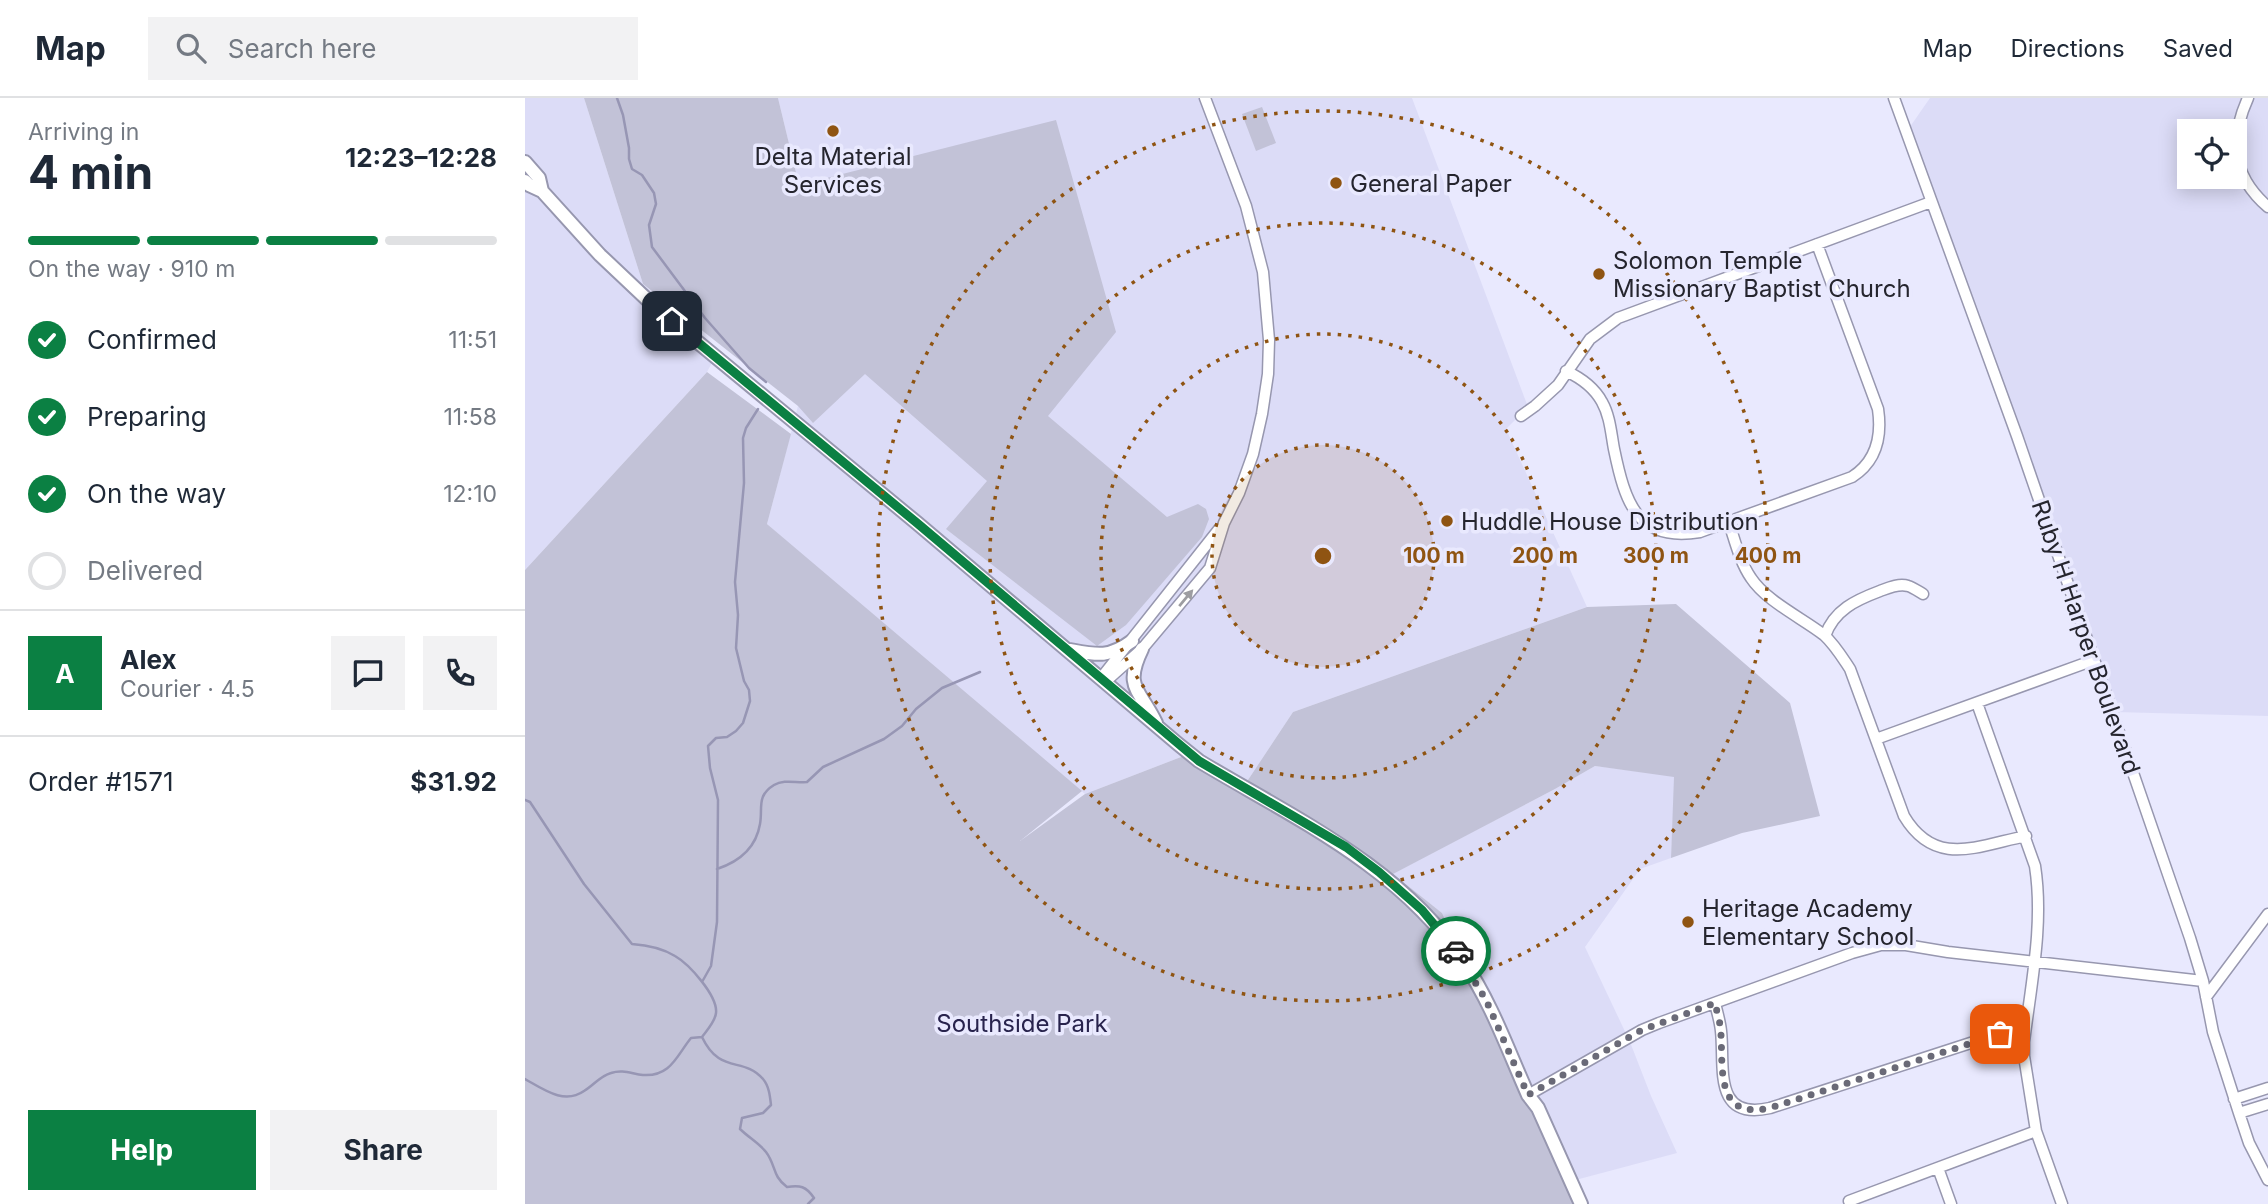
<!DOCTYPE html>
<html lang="en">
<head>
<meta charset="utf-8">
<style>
  body { margin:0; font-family:Inter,sans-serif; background:#f2f2f3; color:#1f2937; height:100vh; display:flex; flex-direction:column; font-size:26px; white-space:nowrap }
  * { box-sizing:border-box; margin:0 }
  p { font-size:23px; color:#747a83 }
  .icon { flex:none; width:38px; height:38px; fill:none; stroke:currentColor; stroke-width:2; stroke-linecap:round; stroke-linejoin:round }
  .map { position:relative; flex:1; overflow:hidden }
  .side { display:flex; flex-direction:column; background:#fff; width:525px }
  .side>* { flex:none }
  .buttons { position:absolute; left:1652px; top:21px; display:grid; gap:14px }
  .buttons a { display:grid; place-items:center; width:70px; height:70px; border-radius:0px; background:#fff; box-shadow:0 4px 18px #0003; font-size:35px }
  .pin { position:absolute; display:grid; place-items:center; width:60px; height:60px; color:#fff; margin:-30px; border-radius:14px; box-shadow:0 4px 10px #0006 }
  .courier { position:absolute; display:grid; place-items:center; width:70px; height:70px; margin:-35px; border:5px solid #0b8043; border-radius:50%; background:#fff; color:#222; box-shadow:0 2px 9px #0007 }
  .summary em { font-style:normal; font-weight:700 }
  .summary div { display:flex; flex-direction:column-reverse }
  .summary { display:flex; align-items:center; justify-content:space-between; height:119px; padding:0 28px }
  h1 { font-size:46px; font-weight:700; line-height:52px }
  .bar { display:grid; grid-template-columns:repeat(4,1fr); gap:10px 7px; align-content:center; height:84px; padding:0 28px }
  .bar i { height:9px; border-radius:5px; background:#e0e1e3 }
  .bar .active { background:#0b8043 }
  .bar p { grid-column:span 4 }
  .line { display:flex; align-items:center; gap:18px; padding:0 28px; border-top:2px solid #e0e1e3 }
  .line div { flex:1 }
  .round { display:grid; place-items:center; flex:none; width:74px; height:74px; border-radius:0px; background:#f2f2f3 }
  ol { padding:0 28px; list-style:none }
  li { display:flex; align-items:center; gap:21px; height:77px }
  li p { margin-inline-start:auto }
  li .icon { padding:7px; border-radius:50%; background:#0b8043; color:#fff; stroke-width:4 }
  li:last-child { color:#747a83 }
  li i { width:38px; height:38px; border:4px solid #e0e1e3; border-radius:50% }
  .cta { display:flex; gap:14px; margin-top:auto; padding:14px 28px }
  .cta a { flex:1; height:80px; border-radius:0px; background:#0b8043; color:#fff; font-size:28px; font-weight:700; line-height:80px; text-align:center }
  .cta a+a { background:#f2f2f3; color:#1f2937 }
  header { display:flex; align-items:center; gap:42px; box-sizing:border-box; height:98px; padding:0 35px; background:#fff; border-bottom:2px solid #e0e1e3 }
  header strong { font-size:33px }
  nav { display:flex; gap:38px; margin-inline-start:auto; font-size:24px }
  .search { width:490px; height:63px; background:#f2f2f3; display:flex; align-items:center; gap:18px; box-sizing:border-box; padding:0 24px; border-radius:0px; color:#747a83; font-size:26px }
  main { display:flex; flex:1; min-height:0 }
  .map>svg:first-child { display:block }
</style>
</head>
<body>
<header>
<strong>Map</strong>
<div class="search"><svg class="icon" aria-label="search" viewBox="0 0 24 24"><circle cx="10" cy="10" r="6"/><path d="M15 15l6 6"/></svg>Search here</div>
<nav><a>Map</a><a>Directions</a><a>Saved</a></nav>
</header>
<main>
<section class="side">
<div class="summary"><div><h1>4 min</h1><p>Arriving in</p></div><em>12:23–12:28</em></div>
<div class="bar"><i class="active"></i><i class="active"></i><i class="active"></i><i></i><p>On the way · 910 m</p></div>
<ol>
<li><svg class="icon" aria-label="check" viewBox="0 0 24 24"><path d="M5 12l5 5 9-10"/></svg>Confirmed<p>11:51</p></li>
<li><svg class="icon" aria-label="check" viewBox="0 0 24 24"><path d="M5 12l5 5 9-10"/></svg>Preparing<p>11:58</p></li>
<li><svg class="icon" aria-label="check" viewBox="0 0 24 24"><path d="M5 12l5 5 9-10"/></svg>On the way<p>12:10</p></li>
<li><i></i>Delivered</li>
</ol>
<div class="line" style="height:126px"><b class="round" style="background:#0b8043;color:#fff">A</b><div><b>Alex</b><p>Courier · 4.5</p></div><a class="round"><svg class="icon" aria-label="chat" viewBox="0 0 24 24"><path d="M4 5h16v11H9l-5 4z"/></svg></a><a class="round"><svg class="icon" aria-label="phone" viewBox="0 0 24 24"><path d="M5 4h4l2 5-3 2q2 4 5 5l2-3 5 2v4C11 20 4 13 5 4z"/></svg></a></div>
<div class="line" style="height:91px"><div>Order #1571</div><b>$31.92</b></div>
<div class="cta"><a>Help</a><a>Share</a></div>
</section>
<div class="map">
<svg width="1743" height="1106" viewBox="0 0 1743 1106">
  <rect width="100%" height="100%" fill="#e9e9fe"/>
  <path fill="#dcdcf7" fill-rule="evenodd" d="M0 0H59L118 186 192 255 182 274 0 472Z
    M253 0H887L1003 309 981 331 1062 509 768 614 717 691 669 654 560 696 320 496 242 426 273 308 274 87Z
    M1405 0H1743V618L1590 614 1498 376 1380 36ZM1664 33H1710V79H1664Z
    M1070 668 1150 678 1146 760 1115 771 1060 849 1105 944 1126 998 1152 1055 1043 1084 917 815 867 776 1030 691Z"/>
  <path fill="#c2c2d7" d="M59 0H253L274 87 531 22 591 234 523 318 642 419 673 406 681 411 684 421 677 439 601 527 572 548 421 431 462 383 340 276 288 325 273 308 118 186Z
    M737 9 751 45 731 53 717 16Z
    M182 274 266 336 242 426 557 693 495 743 560 696 669 654 717 691 768 614 1062 509 1151 506 1265 605 1295 718 1217 735 1146 760 1149 679 1070 668 1030 691 868 776 917 815 1053 1106H0V472Z"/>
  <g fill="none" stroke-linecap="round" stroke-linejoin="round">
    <path stroke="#9796b4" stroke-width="2.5" d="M92 0 98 17 104 50V61L107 71 117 77 129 95 131 106 124 127 127 149 180 220 224 270 241 284
      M0 702 5 704 59 786 107 846C121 847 137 850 150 858 164 866 193 898 191 915 190 924 182 932 177 939
      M192 771C213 764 231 750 235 726 238 710 231 698 249 687 259 681 271 685 282 684L298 669 359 641 377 628 391 611 417 590 455 574
      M177 884 186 868 192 824 193 702 185 670 183 648 191 640 202 639 211 633 218 625 225 603 224 592 219 583 211 550 213 517 210 484 219 385 218 340 221 330 233 311
      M177 939C195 977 218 958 238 981 244 988 245 998 246 1007L238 1015 217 1020 215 1031C223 1039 234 1045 241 1054 251 1067 247 1078 262 1089 275 1087 281 1088 289 1100L283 1106
      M0 981C18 991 39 1007 59 993 69 987 75 978 86 975 98 971 107 976 118 977 146 979 152 957 166 940L177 939"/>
    <g stroke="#9797af" stroke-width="13">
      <path id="minor" d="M1369 0 1492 338 1665 840 1678 883 1688 934 1714 1015 1724 1045 1743 1082
        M1723 0C1704 42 1707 78 1743 109
        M1041 273C1056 280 1069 289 1077 304 1085 318 1086 335 1089 351 1100 404 1112 445 1175 434L1327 379C1352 363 1357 338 1353 311L1292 146
        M996 318 1010 308 1033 287 1065 241 1093 220 1406 104
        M1204 425C1210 443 1215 464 1226 480 1241 503 1277 520 1299 537 1310 547 1317 559 1325 571L1379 718C1410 770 1452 748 1501 738
        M1300 538C1309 512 1331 502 1355 493 1363 490 1374 485 1383 488 1387 489 1393 493 1398 496
        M576 580 694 431
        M580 584 617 551 685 470 699 425 714 395 728 356 737 316 743 276 744 242 738 174 721 108 680 0
        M1452 605 1510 768C1519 826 1506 886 1499 944V958L1511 1033 1537 1106
        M1351 641 1569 562
        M1681 899 1743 816
        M1190 905C1192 914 1195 923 1196 933 1200 968 1187 1023 1245 1010L1501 927
        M1003 997 1117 932 1134 925 1327 855 1356 847H1381L1423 854 1678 883
        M1709 1001 1743 990
        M1714 1015 1743 1006
        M1413 1070 1426 1106
        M1324 1103 1511 1033"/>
    </g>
    <g stroke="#9797af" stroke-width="16">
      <path id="major" d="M0 64 14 80 17 93
        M0 83 4 87 17 93 75 157 129 208 392 425 653 646 674 663C769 720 876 769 938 863 966 904 983 952 1003 997L1013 1010 1056 1106
        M617 551C598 590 615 591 631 625
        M545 552C572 557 584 560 607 543"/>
    </g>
    <use href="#minor" stroke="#fff" stroke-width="10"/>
    <use href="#major" stroke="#fff" stroke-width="12"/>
  </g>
  <defs><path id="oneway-solid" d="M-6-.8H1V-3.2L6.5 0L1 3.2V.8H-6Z" transform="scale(1.75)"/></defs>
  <use fill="#9d9da1" href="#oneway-solid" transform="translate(661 500) rotate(-50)"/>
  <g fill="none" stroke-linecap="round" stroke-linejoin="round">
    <path stroke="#6a6a77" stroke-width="7" stroke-dasharray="0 12.6" d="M931 853 961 902 1003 997 1117 932 1190 905C1192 915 1196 926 1196 937 1198 973 1191 1022 1245 1010L1475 936"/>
    <path stroke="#0b8043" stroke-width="9" d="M147 223 392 425 674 663 821 749 854 774 897 812 931 853"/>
  </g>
  <circle cx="798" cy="458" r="111" fill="#8f5412" fill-opacity=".12"/>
  <g fill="none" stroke="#8f5412" stroke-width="3.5" stroke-dasharray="3.5 7">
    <circle cx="798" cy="458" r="111"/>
    <circle cx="798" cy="458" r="222"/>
    <circle cx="798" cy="458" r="333"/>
    <circle cx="798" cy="458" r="445"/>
  </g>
  <g fill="#8f5412" stroke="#e9e9fe" stroke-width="2.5">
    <circle cx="308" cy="33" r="7"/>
    <circle cx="811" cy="85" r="7"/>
    <circle cx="1074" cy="176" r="7"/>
    <circle cx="922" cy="423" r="7"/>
    <circle cx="1163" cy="824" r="7"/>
  </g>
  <g text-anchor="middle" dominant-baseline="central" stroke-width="7" stroke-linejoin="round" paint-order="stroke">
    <g font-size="24" fill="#25252e" stroke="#e9e9fe" text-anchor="start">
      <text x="308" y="58" text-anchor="middle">Delta Material<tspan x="308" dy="28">Services</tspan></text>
      <text x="825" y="85">General Paper</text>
      <text x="1088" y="162">Solomon Temple<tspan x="1088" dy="28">Missionary Baptist Church</tspan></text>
      <text x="936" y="423">Huddle House Distribution</text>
      <text x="1177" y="810">Heritage Academy<tspan x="1177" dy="28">Elementary School</tspan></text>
    </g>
    <g font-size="24" fill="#25252e" stroke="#e9e9fe">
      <text transform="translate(1561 539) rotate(71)">Ruby H Harper Boulevard</text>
    </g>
    <g font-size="24" fill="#28234d" stroke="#e9e9fe">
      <text x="497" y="925">Southside Park</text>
    </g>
  </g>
  <circle cx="798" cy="458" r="10" fill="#8f5412" stroke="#e9e9fe" stroke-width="3.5"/>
  <g font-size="21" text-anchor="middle" font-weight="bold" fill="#8f5412" stroke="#e9e9fe" stroke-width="7" stroke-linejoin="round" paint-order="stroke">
    <text x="909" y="465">100 m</text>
    <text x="1020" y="465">200 m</text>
    <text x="1131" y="465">300 m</text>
    <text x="1243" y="465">400 m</text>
  </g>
</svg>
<div class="buttons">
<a><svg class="icon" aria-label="locate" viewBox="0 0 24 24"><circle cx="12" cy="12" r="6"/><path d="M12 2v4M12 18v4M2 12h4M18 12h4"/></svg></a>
</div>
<div class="pin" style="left:1475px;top:936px;background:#ea580c"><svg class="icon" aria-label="bag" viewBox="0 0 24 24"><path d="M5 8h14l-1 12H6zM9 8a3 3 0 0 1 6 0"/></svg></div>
<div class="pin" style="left:147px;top:223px;background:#1f2937"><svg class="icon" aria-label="home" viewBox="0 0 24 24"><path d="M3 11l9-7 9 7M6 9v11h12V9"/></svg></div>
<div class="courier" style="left:931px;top:853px"><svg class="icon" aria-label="car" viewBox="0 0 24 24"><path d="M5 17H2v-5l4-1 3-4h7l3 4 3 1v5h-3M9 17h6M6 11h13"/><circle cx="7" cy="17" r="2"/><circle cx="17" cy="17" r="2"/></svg></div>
</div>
</main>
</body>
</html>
